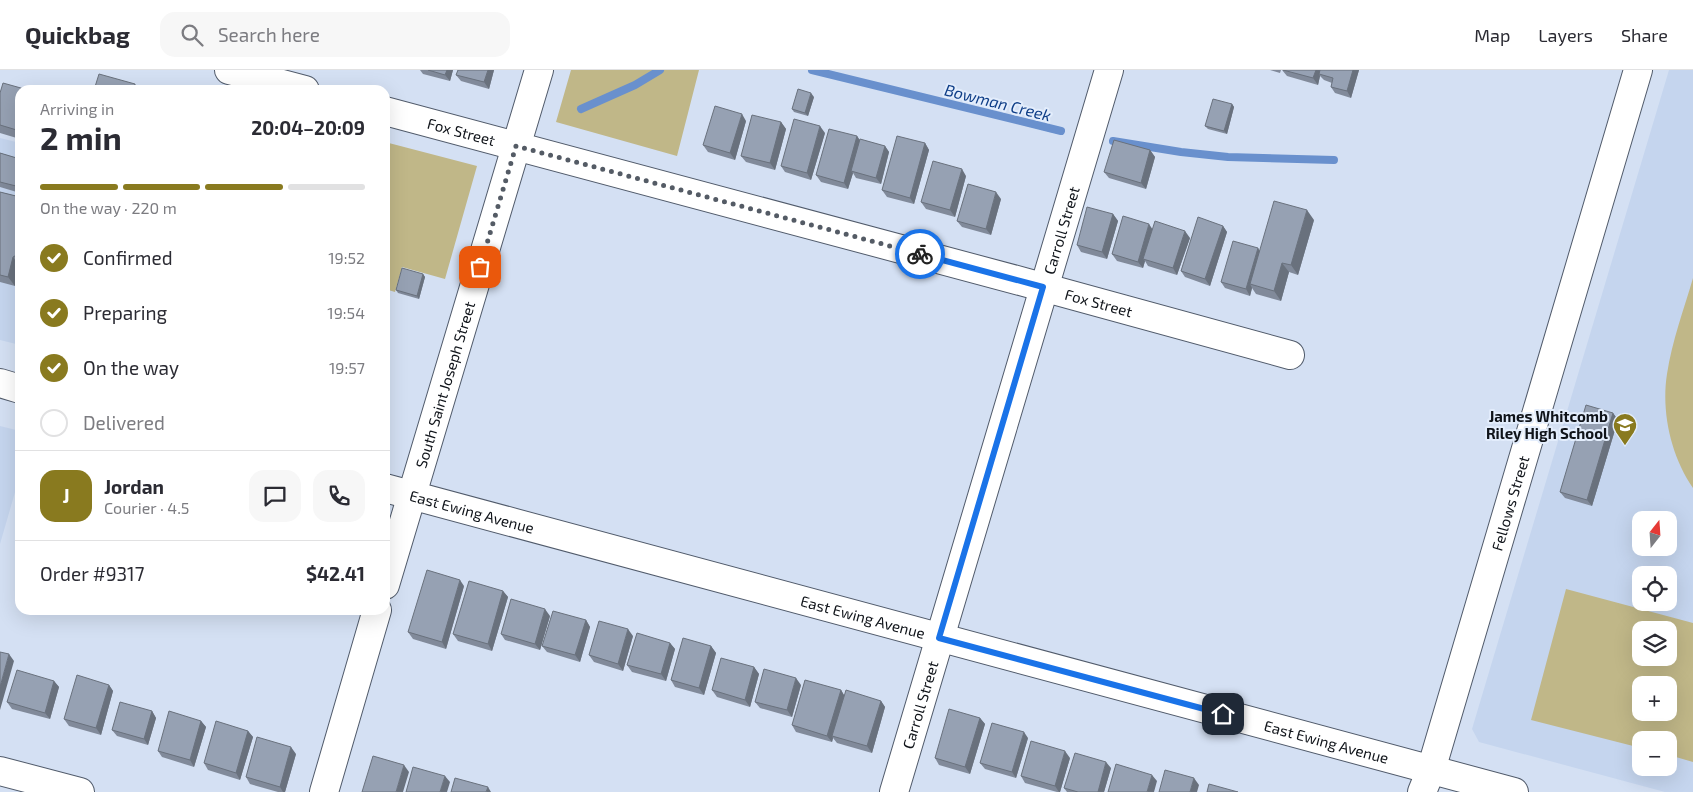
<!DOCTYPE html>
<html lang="en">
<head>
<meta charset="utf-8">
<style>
  body { margin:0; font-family:"Exo 2",sans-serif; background:#f7f7f7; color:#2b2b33; height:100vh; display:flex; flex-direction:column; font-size:19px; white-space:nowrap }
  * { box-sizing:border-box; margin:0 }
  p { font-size:16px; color:#7c7c81 }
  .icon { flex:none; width:28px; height:28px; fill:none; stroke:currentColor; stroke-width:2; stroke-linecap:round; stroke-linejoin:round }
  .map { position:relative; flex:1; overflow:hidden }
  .panel { position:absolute; left:15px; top:15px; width:375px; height:530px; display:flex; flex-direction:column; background:#fff; border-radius:15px; box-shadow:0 5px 20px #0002 }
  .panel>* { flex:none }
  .needle { width:32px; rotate:17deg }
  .tools { position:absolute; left:1632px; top:441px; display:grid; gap:10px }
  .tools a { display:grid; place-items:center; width:45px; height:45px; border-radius:10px; background:#fff; box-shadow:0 5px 20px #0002; font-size:25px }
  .pin { position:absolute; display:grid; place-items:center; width:42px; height:42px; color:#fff; margin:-21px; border-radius:10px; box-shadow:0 2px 8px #0006 }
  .courier { position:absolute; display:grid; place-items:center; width:50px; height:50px; margin:-25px; border:4px solid #1a73e8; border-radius:50%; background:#fff; color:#222; box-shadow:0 1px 6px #0007 }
  .summary em { font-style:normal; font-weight:700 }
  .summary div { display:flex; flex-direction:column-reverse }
  .summary { display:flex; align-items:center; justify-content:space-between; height:85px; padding:0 25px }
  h1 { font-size:32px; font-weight:700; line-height:38px }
  .bar { display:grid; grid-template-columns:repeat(4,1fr); gap:8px 5px; align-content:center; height:60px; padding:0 25px }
  .bar i { height:6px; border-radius:4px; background:#e1e1e2 }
  .bar .active { background:#897a1f }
  .bar p { grid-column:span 4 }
  .line { display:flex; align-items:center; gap:12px; padding:0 25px; border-top:1px solid #e1e1e2 }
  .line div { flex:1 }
  .round { display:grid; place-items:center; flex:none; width:52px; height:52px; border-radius:15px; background:#f7f7f7 }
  ol { padding:0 25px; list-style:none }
  li { display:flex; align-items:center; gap:15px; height:55px }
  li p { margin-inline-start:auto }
  li .icon { padding:5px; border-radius:50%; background:#897a1f; color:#fff; stroke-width:4 }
  li:last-child { color:#7c7c81 }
  li i { width:28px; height:28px; border:2px solid #e1e1e2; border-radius:50% }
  header { display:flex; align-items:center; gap:30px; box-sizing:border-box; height:70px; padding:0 25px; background:#fff; border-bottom:1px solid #e1e1e2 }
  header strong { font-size:24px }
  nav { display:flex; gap:28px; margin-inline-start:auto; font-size:18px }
  .search { width:350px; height:45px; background:#f7f7f7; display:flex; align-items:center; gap:12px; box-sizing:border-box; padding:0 18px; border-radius:15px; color:#7c7c81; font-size:19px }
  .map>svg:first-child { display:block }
</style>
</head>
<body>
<header>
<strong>Quickbag</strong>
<div class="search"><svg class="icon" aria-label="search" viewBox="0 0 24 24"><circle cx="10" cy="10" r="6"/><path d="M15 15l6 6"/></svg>Search here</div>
<nav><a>Map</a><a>Layers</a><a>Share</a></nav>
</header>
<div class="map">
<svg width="1693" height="722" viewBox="0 0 1693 722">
  <rect width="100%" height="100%" fill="#d4e0f3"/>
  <path fill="#c5d5ee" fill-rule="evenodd" d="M1669 0H1693V722H1665L1479 672 1472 659ZM1641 450H1669V478H1641ZM1641 505H1669V532H1641ZM1641 560H1669V588H1641ZM1641 615H1669V642H1641ZM1641 670H1669V698H1641Z
    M0 68 20 73V275L0 270Z
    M0 356 20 361V405L0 474Z"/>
  <path fill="#c0b788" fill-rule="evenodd" d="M571 0H699L677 86 556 52Z
    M385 72 477 96 445 209 402 197 395 222 385 219Z
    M1693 208V418C1671 386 1661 342 1667 304 1672 271 1684 239 1693 208Z
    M1566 519 1693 553V692L1669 685V670H1641V678L1531 650ZM1641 560H1669V588H1641ZM1641 615H1669V642H1641Z"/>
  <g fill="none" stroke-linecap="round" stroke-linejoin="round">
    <path stroke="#6990cd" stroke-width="8" d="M812 0 1061 61
      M581 39 635 15 660 0
      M1113 71 1181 82 1228 87 1334 90"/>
    <g stroke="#515b6b" stroke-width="30">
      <g id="minor">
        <path d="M229 0 305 20"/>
        <path id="s1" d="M385 41 1024 212 1290 285"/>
        <path d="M0 313 20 319"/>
        <path id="s2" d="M385 418 1514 722"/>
        <path id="s3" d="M385 515 539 0"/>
        <path d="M0 701 80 722"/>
        <path d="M324 722 377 540"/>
        <path id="s4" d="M894 722 1109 0"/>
        <path id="s5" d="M1422 722 1431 700 1638 0"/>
      </g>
    </g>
    <use href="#minor" stroke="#fff" stroke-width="28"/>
  </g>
  <path fill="#818a9a" d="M420 0H453L450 11 423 4Z
    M494 0 489 19 461 11 456 5Z
    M1270 0H1281L1280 3Z
    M1282 0H1359L1351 28 1335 23 1331 17 1332 13 1324 10 1320 6 1318 15 1287 6Z
    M20 20V69L0 63V23Z
    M814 27 808 46 794 42 792 39Z
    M1232 34 1234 37 1227 64 1208 59 1205 56Z
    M746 51 735 90 708 82 703 75Z
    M781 52 786 59 775 100 746 92 741 86Z
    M825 63 811 110 785 102 781 96Z
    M857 66 860 70 885 76 889 82 881 114 856 108 853 103 848 119 821 112 816 105Z
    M925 73 929 80 914 134 887 127 882 120Z
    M1150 80 1155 87 1146 119 1109 108 1104 102Z
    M0 83 20 89V123L0 117Z
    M966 106 955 147 926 139 921 132Z
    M0 122 20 127V196L15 216 0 212Z
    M1001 129 991 165 962 157 957 151Z
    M1113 144 1118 151 1107 189 1081 182 1077 175Z
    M1314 150 1298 205 1289 202 1281 231 1256 224 1252 218 1250 226 1225 218 1221 212 1258 178 1259 181Z
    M1223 156 1227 162 1210 216 1185 207 1181 201Z
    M1152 159 1190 168 1177 205 1148 196 1145 191 1143 198 1117 191 1112 184Z
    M423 204 425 207 419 229 398 223 396 220Z
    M1613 343 1618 350 1592 436 1565 428 1560 422Z
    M464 516 446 579 413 569 408 562Z
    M503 521 508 527 492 581 458 571 453 564Z
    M550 546 540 580 505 570 501 564Z
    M586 550 590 557 580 592 547 582 542 576Z
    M633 566 623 601 594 592 589 585Z
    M670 573 675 579 666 611 632 602 627 595Z
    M711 576 716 583 704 625 675 617 671 610Z
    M754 597 759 604 750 637 717 627 712 620Z
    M54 611 59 617 50 649 12 639 7 632Z
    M109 615 113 621 101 665 69 656 64 649Z
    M801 615 792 647 760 638 755 632Z
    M841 620 844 625 881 631 885 637 872 683 837 673 833 668 832 672 796 662 792 655Z
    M152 641 156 648 148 675 117 666 112 660Z
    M980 648 985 654 970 704 939 695 935 688Z
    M201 651 206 657 194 697 162 687 158 681Z
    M248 661 253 667 240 710 208 700 204 693Z
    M1028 668 1016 708 985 699 980 693Z
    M296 684 285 722H278L250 714 246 707Z
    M1070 688 1060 722H1057L1025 713 1021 706Z
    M1111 698 1104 722H1067L1064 718Z"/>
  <path fill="#69717d" d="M447 0H453L450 11 445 5Z
    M488 0H494L489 19 484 12Z
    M1316 0H1322L1319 4 1320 6 1318 15 1313 8Z
    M1353 0H1359L1351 28 1347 21Z
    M135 14 139 20H133Z
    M811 23 814 27 808 46 805 43Z
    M1232 34 1234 37 1227 64 1224 61Z
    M742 44 746 51 735 90 730 83Z
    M781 52 786 59 775 100 770 93Z
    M820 56 825 63 811 110 807 103Z
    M857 66 861 73 851 101 853 103 848 119 844 113Z
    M925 73 929 80 914 134 910 128Z
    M885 76 889 82 881 114 876 108Z
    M1150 80 1155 87 1146 119 1141 113Z
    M962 99 966 106 955 147 950 140Z
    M996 122 1001 129 991 165 986 159Z
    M1307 140 1314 150 1298 205 1291 195Z
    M1113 144 1118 151 1107 189 1102 182Z
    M1149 154 1153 160 1143 189 1145 191 1143 198 1138 192Z
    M1223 156 1227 162 1210 216 1205 209Z
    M1185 161 1190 168 1177 205 1173 198Z
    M1258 178 1262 185 1250 214 1252 218 1250 226 1246 219Z
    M13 187 20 197 15 216 8 207Z
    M1282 193 1289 202 1281 231 1274 221Z
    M423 204 425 207 419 229 417 226Z
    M1613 343 1618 350 1592 436 1587 430Z
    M460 510 464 516 446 579 442 572Z
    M503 521 508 527 492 581 488 574Z
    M545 539 550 546 540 580 535 574Z
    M586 550 590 557 580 592 575 585Z
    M628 559 633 566 623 601 618 594Z
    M670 573 675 579 666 611 661 604Z
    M711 576 716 583 704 625 699 618Z
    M9 584 14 591 0 640V617Z
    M754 597 759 604 750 637 745 630Z
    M796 608 801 615 792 647 787 640Z
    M54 611 59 617 50 649 45 643Z
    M109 615 113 621 101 665 96 658Z
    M841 620 845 627 832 666 833 668 832 672 827 666Z
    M881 631 885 637 872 683 867 676Z
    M152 641 156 648 148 675 144 669Z
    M980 648 985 654 970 704 965 697Z
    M201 651 206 657 194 697 190 690Z
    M248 661 253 667 240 710 236 703Z
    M1024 662 1028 668 1016 708 1012 702Z
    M291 677 296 684 285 722H283L280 717Z
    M1065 681 1070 688 1060 722H1059L1055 716Z
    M1106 692 1111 698 1104 722H1098Z
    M404 695 409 702 403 722H396Z
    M1152 705 1157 711 1154 722H1147Z
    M445 706 450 712 447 722H440Z
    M1194 708 1199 715 1197 722H1190Z
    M488 717 491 722H486Z"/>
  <path fill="#96a1b3" stroke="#69717d" d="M428 0H447L445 5Z
    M458 0H488L484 12 456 5Z
    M1283 0H1316L1313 8Z
    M1320 0H1353L1347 21 1331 17 1333 8 1319 4Z
    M99 4 135 14 133 20H94Z
    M3 13 28 20H20V61L0 55V23Z
    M798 19 811 23 805 43 792 39Z
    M1213 29 1232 34 1224 61 1205 56Z
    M715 36 742 44 730 83 703 75Z
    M752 45 781 52 770 93 741 86Z
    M794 49 820 56 807 103 781 96Z
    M829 59 857 66 844 113 816 105Z
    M897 66 925 73 910 128 882 120Z
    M860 69 885 76 876 108 851 101Z
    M1114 70 1150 80 1141 113 1104 102Z
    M0 83 20 89V117L0 112Z
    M933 91 962 99 950 140 921 132Z
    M968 114 996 122 986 159 957 151Z
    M0 122 20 127V183L13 187 8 207 0 205Z
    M1274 131 1307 140 1291 195 1282 193 1274 221 1250 214Z
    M1087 137 1113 144 1102 182 1077 175Z
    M1123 146 1149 154 1138 192 1112 184Z
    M1198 147 1223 156 1205 209 1181 201Z
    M1155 151 1185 161 1173 198 1143 189Z
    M1233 171 1258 178 1246 219 1221 212Z
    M402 198 423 204 417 226 396 220Z
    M1586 335 1613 343 1587 430 1560 422Z
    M427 500 460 510 442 572 408 562Z
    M469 511 503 521 488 574 453 564Z
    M511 529 545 539 535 574 501 564Z
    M553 541 586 550 575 585 542 576Z
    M599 551 628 559 618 594 589 585Z
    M637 563 670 573 661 604 627 595Z
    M683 568 711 576 699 618 671 610Z
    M0 582 9 584 0 617Z
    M721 588 754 597 745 630 712 620Z
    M764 599 796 608 787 640 755 632Z
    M17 600 54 611 45 643 7 632Z
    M77 605 109 615 96 658 64 649Z
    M805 610 841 620 827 666 792 655Z
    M846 620 881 631 867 676 832 666Z
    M120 632 152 641 144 669 112 660Z
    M949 639 980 648 965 697 935 688Z
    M169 641 201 651 190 690 158 681Z
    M216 651 248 661 236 703 204 693Z
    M992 653 1024 662 1012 702 980 693Z
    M257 667 291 677 280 717 246 707Z
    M1031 671 1065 681 1055 716 1021 706Z
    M1075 683 1106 692 1098 722H1078L1064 718Z
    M373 686 404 695 396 722H362Z
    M1116 694 1152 705 1147 722H1108Z
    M413 697 445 706 440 722H406Z
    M1165 700 1194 708 1190 722H1159Z
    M455 708 488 717 486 722H451Z
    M1209 714 1238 722H1207Z"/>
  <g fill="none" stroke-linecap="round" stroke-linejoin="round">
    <path stroke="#545b65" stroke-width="5" stroke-dasharray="0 9" d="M480 197 516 76 920 184"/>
    <path stroke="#1a73e8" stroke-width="6" d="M920 184 1043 217 939 568 1223 644"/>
  </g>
  <defs>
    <g id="school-pin" transform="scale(1.25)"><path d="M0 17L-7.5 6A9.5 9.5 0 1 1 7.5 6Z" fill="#897a1f" stroke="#e3edfc"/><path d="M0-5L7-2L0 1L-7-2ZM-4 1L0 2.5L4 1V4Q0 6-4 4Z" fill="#fff"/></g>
  </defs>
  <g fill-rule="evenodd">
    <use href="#school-pin" x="1625" y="355"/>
  </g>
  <g text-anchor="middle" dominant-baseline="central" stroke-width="4" stroke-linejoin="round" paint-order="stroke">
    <g font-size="15" fill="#0f1319" stroke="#e3edfc">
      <text stroke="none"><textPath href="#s1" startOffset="79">Fox Street</textPath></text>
      <text stroke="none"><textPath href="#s4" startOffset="586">Carroll Street</textPath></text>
      <text stroke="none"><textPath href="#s1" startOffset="739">Fox Street</textPath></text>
      <text stroke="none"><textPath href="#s3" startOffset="209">South Saint Joseph Street</textPath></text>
      <text stroke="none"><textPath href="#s5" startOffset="302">Fellows Street</textPath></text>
      <text stroke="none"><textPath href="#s2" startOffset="90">East Ewing Avenue</textPath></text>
      <text stroke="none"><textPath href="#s2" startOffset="495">East Ewing Avenue</textPath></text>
      <text stroke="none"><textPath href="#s4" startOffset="91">Carroll Street</textPath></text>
      <text stroke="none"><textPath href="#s2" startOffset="975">East Ewing Avenue</textPath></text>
    </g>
    <g font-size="15" font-weight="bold" fill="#0f1319" stroke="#e3edfc" text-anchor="end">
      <text x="1608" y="346">James Whitcomb<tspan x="1608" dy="17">Riley High School</tspan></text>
    </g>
    <g font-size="16" font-style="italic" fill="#0f3e87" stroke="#e3edfc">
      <text transform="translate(998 32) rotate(14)">Bowman Creek</text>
    </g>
  </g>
</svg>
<div class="tools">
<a><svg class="needle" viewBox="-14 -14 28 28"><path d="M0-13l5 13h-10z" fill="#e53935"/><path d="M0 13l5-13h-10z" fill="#7c7c81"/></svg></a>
<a><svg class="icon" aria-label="locate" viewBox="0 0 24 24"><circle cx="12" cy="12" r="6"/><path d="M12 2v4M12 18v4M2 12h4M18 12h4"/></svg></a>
<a><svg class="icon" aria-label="layers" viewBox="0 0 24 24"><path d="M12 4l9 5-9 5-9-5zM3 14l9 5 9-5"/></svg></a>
<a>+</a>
<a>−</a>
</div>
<div class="pin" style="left:480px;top:197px;background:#ea580c"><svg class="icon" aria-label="bag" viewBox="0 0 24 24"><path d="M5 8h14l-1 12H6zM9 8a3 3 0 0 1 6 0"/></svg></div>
<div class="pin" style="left:1223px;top:644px;background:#1f2937"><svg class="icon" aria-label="home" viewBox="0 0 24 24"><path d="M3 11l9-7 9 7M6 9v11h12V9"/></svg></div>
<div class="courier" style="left:920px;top:184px"><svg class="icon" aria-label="bike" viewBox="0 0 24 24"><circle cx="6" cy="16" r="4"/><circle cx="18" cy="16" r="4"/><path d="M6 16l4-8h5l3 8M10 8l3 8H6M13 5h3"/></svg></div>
<section class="panel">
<div class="summary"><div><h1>2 min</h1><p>Arriving in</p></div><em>20:04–20:09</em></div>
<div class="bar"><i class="active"></i><i class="active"></i><i class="active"></i><i></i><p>On the way · 220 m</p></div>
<ol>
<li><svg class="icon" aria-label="check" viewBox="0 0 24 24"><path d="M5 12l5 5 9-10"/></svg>Confirmed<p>19:52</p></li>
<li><svg class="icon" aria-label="check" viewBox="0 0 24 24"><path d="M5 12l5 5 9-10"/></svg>Preparing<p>19:54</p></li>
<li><svg class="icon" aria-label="check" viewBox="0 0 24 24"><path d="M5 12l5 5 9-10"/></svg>On the way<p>19:57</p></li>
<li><i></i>Delivered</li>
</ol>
<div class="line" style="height:90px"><b class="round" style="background:#897a1f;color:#fff">J</b><div><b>Jordan</b><p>Courier · 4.5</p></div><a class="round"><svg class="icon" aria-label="chat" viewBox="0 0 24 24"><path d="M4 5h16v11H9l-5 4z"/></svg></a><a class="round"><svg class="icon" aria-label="phone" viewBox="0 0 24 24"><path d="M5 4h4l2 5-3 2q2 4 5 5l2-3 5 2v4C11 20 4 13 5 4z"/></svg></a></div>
<div class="line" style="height:65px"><div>Order #9317</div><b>$42.41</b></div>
</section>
</div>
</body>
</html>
